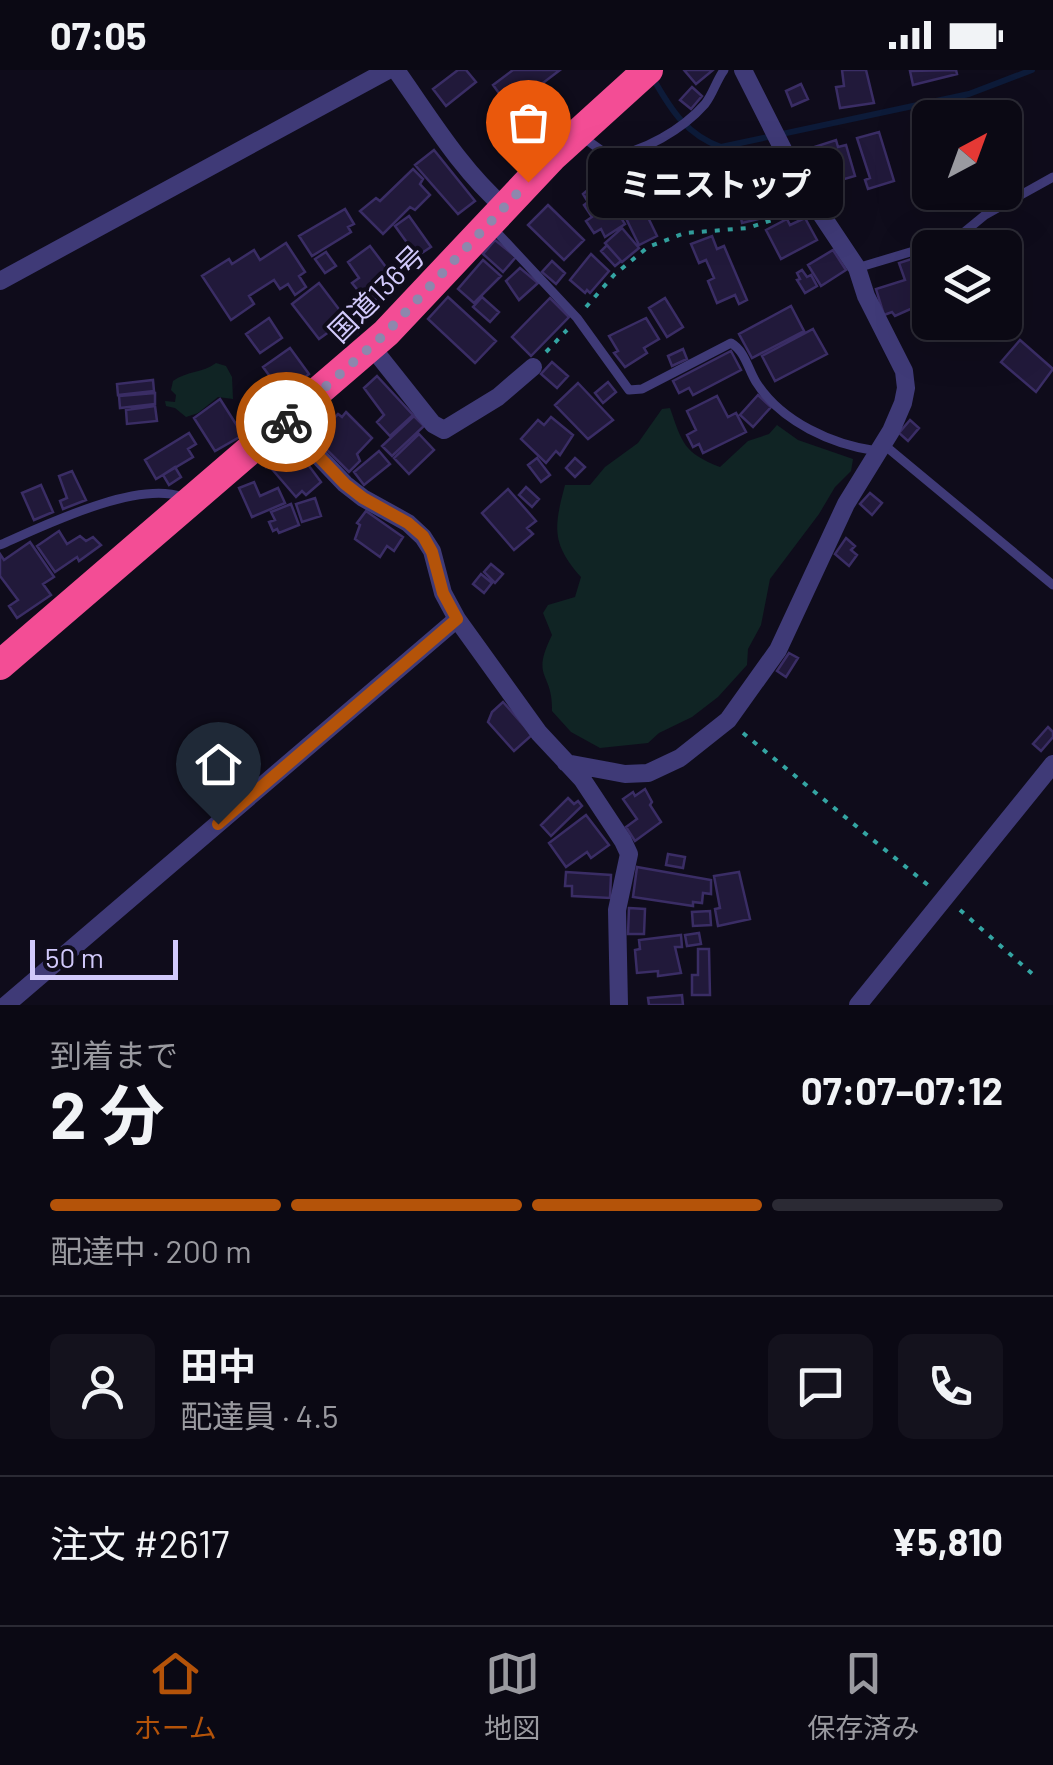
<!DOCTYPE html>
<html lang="ja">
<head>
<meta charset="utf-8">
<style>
  body { margin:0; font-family:Barlow,"Noto Sans JP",sans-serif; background:#14121d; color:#f1f3f6; height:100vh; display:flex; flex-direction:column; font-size:38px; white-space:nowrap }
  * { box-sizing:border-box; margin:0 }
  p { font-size:32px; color:#9a9aa0 }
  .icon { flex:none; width:55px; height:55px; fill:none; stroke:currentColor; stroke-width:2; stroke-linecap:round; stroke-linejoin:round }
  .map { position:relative; height:935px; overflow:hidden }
  .drawer { display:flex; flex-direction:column; background:#0b0914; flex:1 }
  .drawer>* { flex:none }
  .needle { width:65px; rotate:41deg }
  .tools { position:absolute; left:912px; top:30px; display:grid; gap:20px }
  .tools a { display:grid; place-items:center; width:110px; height:110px; border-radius:15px; background:#0b0914; box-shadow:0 10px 40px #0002,0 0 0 2px #2b2a34; font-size:50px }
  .scale { position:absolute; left:30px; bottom:25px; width:148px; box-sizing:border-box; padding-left:10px; border:5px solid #d1c9fb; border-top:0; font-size:28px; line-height:35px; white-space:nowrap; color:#d1c9fb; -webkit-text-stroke:8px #0f0c1b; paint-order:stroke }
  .pin { position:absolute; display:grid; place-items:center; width:85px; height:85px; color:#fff; margin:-102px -42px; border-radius:50% 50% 50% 0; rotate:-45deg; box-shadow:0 0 10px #0007 }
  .pin .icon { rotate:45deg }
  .courier { position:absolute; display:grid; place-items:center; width:100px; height:100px; margin:-50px; border:8px solid #b45309; border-radius:50%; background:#fff; color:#222; box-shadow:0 2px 12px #0007 }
  .bubble { position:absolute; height:70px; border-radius:15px; background:#0b0914; box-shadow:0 10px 40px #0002,0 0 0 2px #2b2a34; font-size:32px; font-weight:700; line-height:70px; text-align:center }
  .headline em { font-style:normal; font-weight:700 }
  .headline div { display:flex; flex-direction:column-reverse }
  .headline { display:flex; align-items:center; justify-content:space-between; height:170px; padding:0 50px }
  h1 { font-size:65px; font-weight:700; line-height:75px }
  .bar { display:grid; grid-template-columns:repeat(4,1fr); gap:15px 10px; align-content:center; height:120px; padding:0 50px }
  .bar i { height:12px; border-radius:8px; background:#2b2a34 }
  .bar .active { background:#b45309 }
  .bar p { grid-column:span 4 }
  .line { display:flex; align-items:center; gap:25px; padding:0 50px; border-top:2px solid #2b2a34 }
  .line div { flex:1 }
  .round { display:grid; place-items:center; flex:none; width:105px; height:105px; border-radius:15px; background:#14121d }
  .status { display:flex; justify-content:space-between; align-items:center; height:70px; padding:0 50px; background:#0b0914; direction:ltr }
  .status svg { height:28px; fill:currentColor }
  .menu { display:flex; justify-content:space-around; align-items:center; height:140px; border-top:2px solid #2b2a34; background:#0b0914; font-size:28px; color:#9a9aa0 }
  .menu a { display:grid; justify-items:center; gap:5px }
  .menu .active { color:#b45309 }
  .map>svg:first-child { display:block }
</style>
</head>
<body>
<div class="status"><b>07:05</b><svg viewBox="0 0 49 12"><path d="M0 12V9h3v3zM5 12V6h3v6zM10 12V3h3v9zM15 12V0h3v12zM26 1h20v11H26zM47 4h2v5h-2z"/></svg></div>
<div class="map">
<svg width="1053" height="935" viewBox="0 0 1053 935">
  <rect width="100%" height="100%" fill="#0f0c1b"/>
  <path fill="#102424" d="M216 293 226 296 232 307 233 329 218 327 198 343 186 347 175 338 166 336 165 331 175 332 176 325 171 320 173 311C186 301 203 303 216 293Z
    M670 338C682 373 684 383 720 397L748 371 769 364 777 355 798 370 853 389 851 401 835 417 819 444 770 509 761 555 748 579 747 595 718 627 692 647 659 663 648 673 600 678 571 662 552 641C553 600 530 610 552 565L543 543 548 535 575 527 581 507C551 473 554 457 565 415H590L605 397 638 373 662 339Z"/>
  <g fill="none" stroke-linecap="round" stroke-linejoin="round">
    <path stroke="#0d1b39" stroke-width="6" d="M654 10C671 40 687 65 721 77L969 24 1032 0"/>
  </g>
  <path fill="#21193a" stroke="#3a2d65" stroke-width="2.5" d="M458 0H466L476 12 446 36 433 19Z
    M513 0H560L510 38 493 15Z
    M684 0H713L696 14Z
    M842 0H866L874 33 840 38 836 17 844 16Z
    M956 0 957 4 913 15 910 1Z
    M801 14 808 29 792 36 786 21Z
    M692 17 702 26 691 39 680 30Z
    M879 62 894 111 868 119 865 110 870 108 857 68Z
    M836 70 838 77 846 75 855 106 817 117 805 80Z
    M434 80 475 131 458 144 415 95Z
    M652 81 665 122 637 131 630 110 635 108 629 87Z
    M772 81 775 97 760 100 763 110 747 113 749 122 757 121 763 148 742 153 730 94Z
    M413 99 423 109 420 114 430 125 415 140 410 137 383 164 360 141 376 128 380 131Z
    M782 99 787 115 768 120 764 104Z
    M598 111 602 112 613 128 610 130 625 154 605 167 601 159 594 163 586 151 592 147 584 135 588 132 583 124Z
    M634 129 636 135 641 133 657 166 639 175 620 136Z
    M548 135 584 170 564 190 528 155Z
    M345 139 354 154 348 157 351 162 312 186 299 166Z
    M409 146 431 177 408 192 400 180 408 174 395 156Z
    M805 148 817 170 781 189 766 160 787 149 790 155Z
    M622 158 639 178 622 192 605 173Z
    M712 166 717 179 724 176 747 230 739 234 735 225 717 233 708 211 714 208 706 190 699 193 691 174Z
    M495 170 516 187 503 202 483 184Z
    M286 173 305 202 299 206 306 217 295 225 288 214 280 219 274 210 249 226 254 234 231 250 202 206 229 189 232 194 254 180 260 190Z
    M607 175 621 191 615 196 601 181Z
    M370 176 398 213 369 234 352 213 359 208 348 192Z
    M833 180 846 200 821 216 808 195Z
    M326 182 336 196 325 203 315 189Z
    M930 183V212L919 216 924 233 895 246 892 242 884 245 876 219 905 210 899 193Z
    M591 184 609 201 590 223 587 220 585 223 570 210Z
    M483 190 501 206 474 233 458 219Z
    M552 191 565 203 556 214 542 202Z
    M520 198 538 213 519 230 506 211Z
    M802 200 807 207 811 205 817 216 805 223 797 210 800 209 797 203Z
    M319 213 357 263 344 273 333 259 319 269 292 234Z
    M448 227 496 271 475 293 428 249Z
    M482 227 499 242 490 252 473 237Z
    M550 228 569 247 531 286 512 267Z
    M665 228 683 257 667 267 649 238Z
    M791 236 804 261 752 288 739 264Z
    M930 236V252H946L932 264 917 247Z
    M269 248 282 268 260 283 246 264Z
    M646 248 659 269 644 278 647 283 625 297 614 283 618 281 609 266Z
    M813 259 827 284 775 311 762 286Z
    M1020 270 1053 299 1036 322 1001 292Z
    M290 278 309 304 293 317 295 320 285 327 263 297Z
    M683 279 687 289 672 296 668 286Z
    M731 281 741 300 693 325 689 318 679 323 673 311Z
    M552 292 568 306 557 318 541 304Z
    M377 306 413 345 390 366 377 352 384 345 364 318Z
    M153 310 154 321 118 325 117 314Z
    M608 312 616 322 603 333 595 323Z
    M578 313 613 350 588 369 555 335Z
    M155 323V334L120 338 119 326Z
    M758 325 771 337 753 357 740 345Z
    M717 326 728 347 736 343 746 362 703 383 699 374 693 377 687 365 696 360 687 341Z
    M220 329 243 365 215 381 194 348Z
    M155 336 157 351 127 354 126 340Z
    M346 342 372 368 357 384 360 391 349 402 319 372 334 356 330 352 338 344 342 347Z
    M414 346 424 356 392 386 382 376Z
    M551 347 573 365 560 385 556 381 546 393 521 369 538 350 544 355Z
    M910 350 919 358 908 371 899 363Z
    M189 363 196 374 188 379 193 387 156 409 145 390Z
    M419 364 434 380 409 404 394 388Z
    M289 369 321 412 306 425 302 421 296 427 271 398 274 394 272 392 266 397 262 393Z
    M379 381 390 394 364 415 354 402Z
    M537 388 550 405 541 412 528 395Z
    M575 388 585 397 575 407 566 398Z
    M175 397 181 407 169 415 163 405Z
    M72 401 86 430 63 439 60 431 67 428 59 406Z
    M254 412 260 426 278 418 285 433 252 447 239 418Z
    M41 415 53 442 34 450 22 423Z
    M526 417 539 429 532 437 519 425Z
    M508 419 536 451 527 458 533 464 514 480 482 443Z
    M870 423 882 433 872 445 860 434Z
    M315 428 321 446 302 452 296 434Z
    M291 434 299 455 279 463 277 459 273 461 269 452 275 450 271 442Z
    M366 441 403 467 394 481 387 476 380 487 355 469 360 455 357 453Z
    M59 461 67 474 80 466 86 471 93 467 101 475 79 491 77 487 55 502 37 476Z
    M846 468 855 476 851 480 857 485 849 496 835 484Z
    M30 472 54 507 43 514 51 525 17 548 9 536 18 530 0 506V484L4 490Z
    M491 494 503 504 495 513 484 502Z
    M481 504 492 513 484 523 473 514Z
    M789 583 798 588 786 607 777 601Z
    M503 632 532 665 514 681 488 652 492 642Z
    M1048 657 1053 662V667L1041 681 1033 674Z
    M645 719 652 732 650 735 661 752 635 771 626 757 637 749 623 729 633 722 635 726Z
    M568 728 574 734 578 731 582 736 551 766 541 755Z
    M586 745 609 775 591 788 587 782 566 797 549 773Z
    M668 784 685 787 683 798 666 795Z
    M637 797 711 810V824L703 823 702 833 693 832V836L633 827Z
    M566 802 611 805 610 828 572 826V816H565Z
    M739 802 750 849 718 856 715 839 720 838 714 806Z
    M629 838 645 839 644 864H628Z
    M710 841 711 855 693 856 692 842Z
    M699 863 701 874 687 876 685 865Z
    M681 865 682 877H675L681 903 658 906V901L637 903 635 880 640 879 639 870Z
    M698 879H709L710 925H692V905H698Z
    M682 925 683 935H649L648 928Z"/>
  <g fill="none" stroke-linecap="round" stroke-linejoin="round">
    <path stroke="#34a5a3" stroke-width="4" stroke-dasharray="5 8" stroke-linecap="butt" d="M586 237 614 205 648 177 685 163 748 158 796 142
      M546 282 567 260
      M743 663 929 816
      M960 840 1037 908"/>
    <path stroke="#3f3a77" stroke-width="9" d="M584 68 609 86C643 83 683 59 705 34 713 24 716 11 724 0
      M491 156 577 248 629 320 642 319 731 273C745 281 748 299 756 312 781 352 833 375 877 381
      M857 198 957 168 985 145 1053 107
      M883 374 1053 515
      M0 475C43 456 137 410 182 427"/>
    <path stroke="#3f3a77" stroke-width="18" d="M396 0C430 48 461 100 505 138
      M0 211 388 0
      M371 276 433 354 444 360 498 327 533 297
      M286 352 345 414 363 428 408 453 423 467 432 481 443 523 457 549 539 663 582 709 623 771 629 784 617 840 619 935
      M566 693 625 704 648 703 680 688 728 650 778 580 846 434 891 361 903 333 906 318 904 301 866 226 857 198 799 111 743 0
      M6 935 457 549
      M858 935 1053 694"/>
    <path stroke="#f34d95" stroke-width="30" d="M0 595 386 263 552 87 648 0"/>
  </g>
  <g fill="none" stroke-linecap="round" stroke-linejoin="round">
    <path stroke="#8d87ad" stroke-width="10" stroke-dasharray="0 18" d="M286 352 386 263 528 112"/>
    <path stroke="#b45309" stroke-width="12" d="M218 754 457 549 443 523 432 482 423 466 408 453 363 428 345 414 286 352"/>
  </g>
  <g text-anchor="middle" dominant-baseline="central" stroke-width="8" stroke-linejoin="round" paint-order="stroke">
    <g font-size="28" fill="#d1c9fb" stroke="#0f0c1b">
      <text transform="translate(376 223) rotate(-45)">国道136号</text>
    </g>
  </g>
</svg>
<div class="tools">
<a><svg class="needle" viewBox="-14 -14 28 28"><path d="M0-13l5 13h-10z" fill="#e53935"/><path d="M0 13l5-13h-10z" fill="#9a9aa0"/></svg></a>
<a><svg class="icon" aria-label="layers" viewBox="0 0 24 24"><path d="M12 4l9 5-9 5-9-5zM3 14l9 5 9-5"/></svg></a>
</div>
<div class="scale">50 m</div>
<div class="pin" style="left:528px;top:112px;background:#ea580c"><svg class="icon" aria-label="bag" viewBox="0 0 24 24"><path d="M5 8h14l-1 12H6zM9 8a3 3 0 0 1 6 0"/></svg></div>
<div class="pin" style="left:218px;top:754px;background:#1f2937"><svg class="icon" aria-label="home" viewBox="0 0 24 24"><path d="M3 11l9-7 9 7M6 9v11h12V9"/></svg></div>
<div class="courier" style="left:286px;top:352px"><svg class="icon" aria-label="bike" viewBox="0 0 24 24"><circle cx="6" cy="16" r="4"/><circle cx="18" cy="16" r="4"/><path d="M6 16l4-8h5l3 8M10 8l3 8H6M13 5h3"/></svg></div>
<div class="bubble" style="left:588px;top:78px;width:255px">ミニストップ</div>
</div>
<section class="drawer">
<div class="headline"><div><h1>2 分</h1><p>到着まで</p></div><em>07:07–07:12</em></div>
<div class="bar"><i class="active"></i><i class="active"></i><i class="active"></i><i></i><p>配達中 · 200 m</p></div>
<div class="line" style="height:180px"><a class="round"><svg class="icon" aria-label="person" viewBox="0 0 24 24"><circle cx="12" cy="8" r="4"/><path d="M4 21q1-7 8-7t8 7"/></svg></a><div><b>田中</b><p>配達員 · 4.5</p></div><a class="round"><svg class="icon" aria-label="chat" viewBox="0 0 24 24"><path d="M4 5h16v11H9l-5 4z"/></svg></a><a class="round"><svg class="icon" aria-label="phone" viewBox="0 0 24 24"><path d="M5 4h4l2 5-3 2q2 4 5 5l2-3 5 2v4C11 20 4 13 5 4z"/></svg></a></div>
<div class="line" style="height:130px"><div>注文 #2617</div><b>¥5,810</b></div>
</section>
<nav class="menu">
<a class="active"><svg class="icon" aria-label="home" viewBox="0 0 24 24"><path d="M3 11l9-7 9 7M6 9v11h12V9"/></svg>ホーム</a>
<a><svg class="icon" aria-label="map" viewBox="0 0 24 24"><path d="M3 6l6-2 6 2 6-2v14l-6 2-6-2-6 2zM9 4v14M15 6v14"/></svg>地図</a>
<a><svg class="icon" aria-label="saved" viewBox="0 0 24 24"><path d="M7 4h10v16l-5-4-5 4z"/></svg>保存済み</a>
</nav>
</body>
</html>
